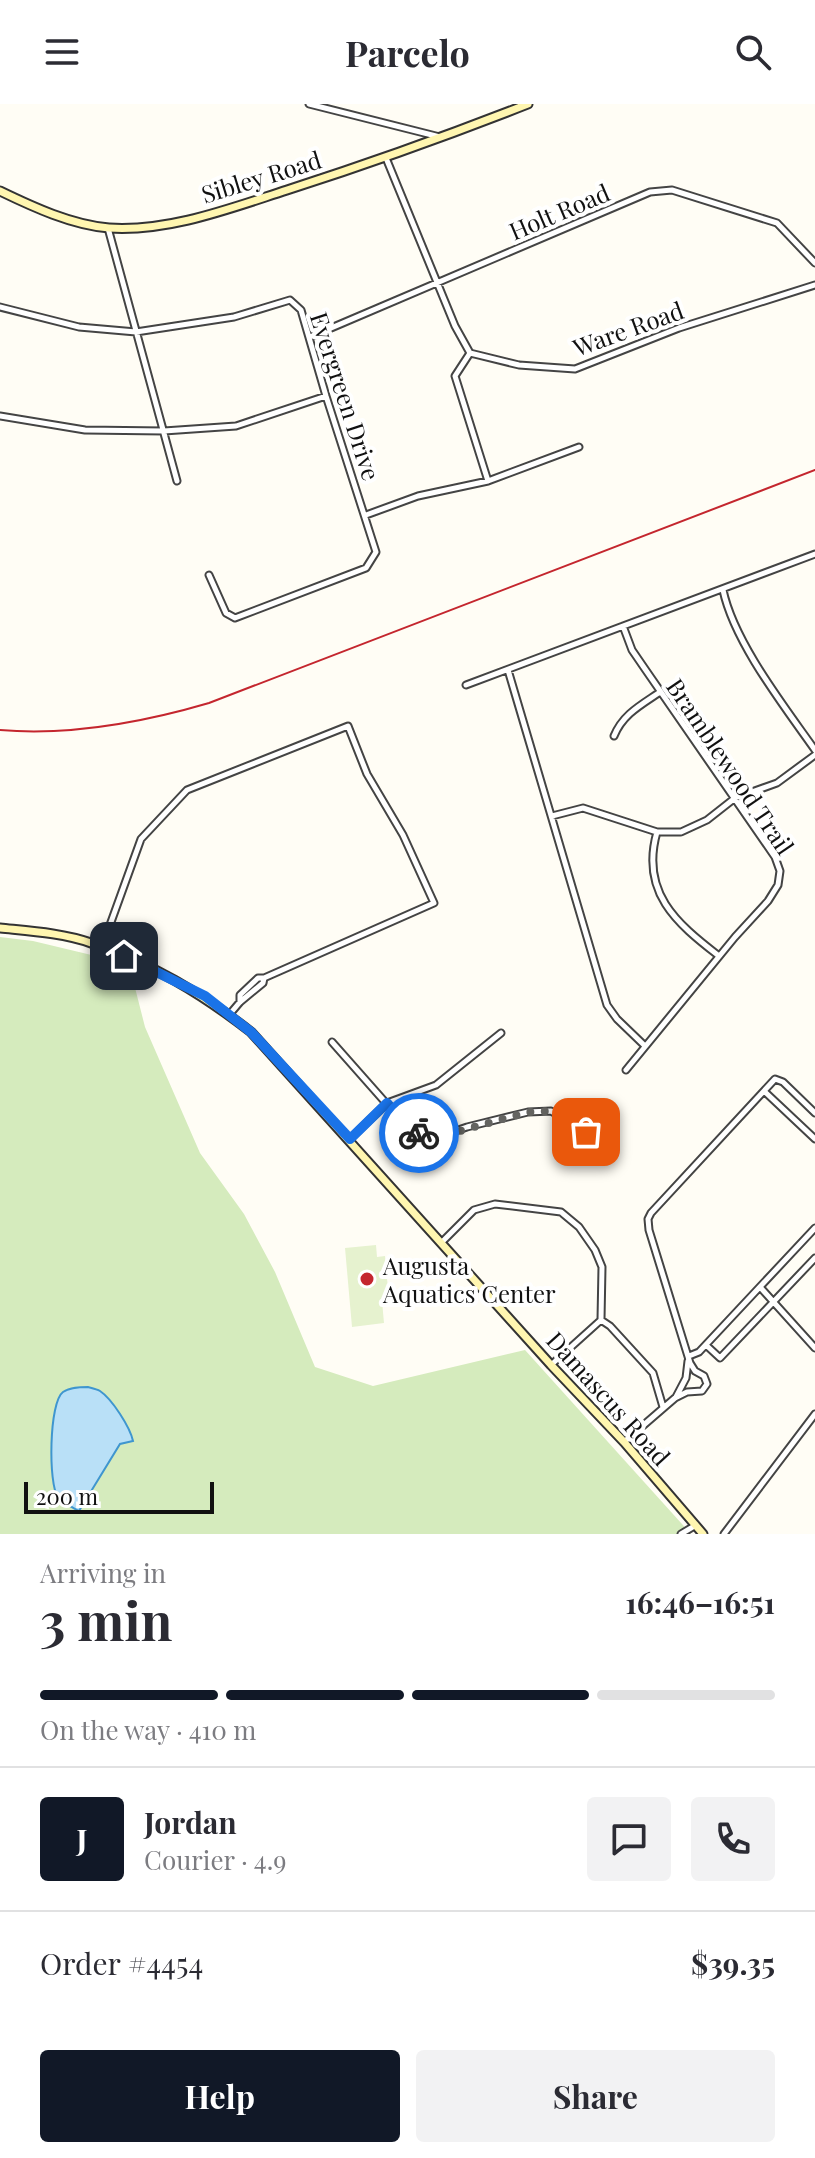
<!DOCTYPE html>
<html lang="en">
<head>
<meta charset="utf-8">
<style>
  body { margin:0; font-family:"Playfair Display",serif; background:#f2f2f3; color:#2b2b33; height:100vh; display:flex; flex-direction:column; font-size:30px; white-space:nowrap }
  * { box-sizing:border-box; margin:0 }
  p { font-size:26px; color:#7c7c81 }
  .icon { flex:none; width:44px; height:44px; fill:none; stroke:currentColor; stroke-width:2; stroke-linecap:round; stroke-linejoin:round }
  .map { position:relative; height:1430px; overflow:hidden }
  .details { display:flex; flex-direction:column; background:#fff; flex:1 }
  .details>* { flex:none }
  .scale { position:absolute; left:24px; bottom:20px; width:190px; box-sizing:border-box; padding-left:8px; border:4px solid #111; border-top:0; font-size:22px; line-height:28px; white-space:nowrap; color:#111; -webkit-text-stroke:6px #fff; paint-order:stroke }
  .pin { position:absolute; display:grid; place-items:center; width:68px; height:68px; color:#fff; margin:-34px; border-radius:16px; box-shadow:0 4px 12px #0006 }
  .courier { position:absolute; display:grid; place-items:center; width:80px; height:80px; margin:-40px; border:6px solid #1a73e8; border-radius:50%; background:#fff; color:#222; box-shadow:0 2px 10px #0007 }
  .headline em { font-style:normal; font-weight:700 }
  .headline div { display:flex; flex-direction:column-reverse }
  .headline { display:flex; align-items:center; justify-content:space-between; height:136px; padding:0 40px }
  h1 { font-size:52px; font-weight:700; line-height:60px }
  .bar { display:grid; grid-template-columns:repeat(4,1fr); gap:12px 8px; align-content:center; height:96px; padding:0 40px }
  .bar i { height:10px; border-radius:6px; background:#e1e1e2 }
  .bar .selected { background:#111827 }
  .bar p { grid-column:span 4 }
  .line { display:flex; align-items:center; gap:20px; padding:0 40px; border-top:2px solid #e1e1e2 }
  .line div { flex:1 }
  .round { display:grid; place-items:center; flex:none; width:84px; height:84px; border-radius:8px; background:#f2f2f3 }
  .action { display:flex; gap:16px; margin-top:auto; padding:16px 40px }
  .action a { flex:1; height:92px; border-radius:8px; background:#111827; color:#fff; font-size:32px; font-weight:700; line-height:92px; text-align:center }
  .action a+a { background:#f2f2f3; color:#2b2b33 }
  header { display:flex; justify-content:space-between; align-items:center; height:104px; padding:0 40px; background:#fff; font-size:36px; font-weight:700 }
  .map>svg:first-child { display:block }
</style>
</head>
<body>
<header><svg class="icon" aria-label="menu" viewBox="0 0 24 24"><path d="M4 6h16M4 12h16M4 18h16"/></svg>Parcelo<svg class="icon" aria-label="search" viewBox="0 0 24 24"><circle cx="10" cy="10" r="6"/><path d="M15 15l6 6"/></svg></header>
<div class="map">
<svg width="815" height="1430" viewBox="0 0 815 1430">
  <rect width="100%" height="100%" fill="#fffdf5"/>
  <path fill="#d5ebbd" d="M0 833 33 837 129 860 145 923 200 1049 244 1110 275 1168 315 1263 373 1282 525 1246 691 1430H0Z"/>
  <path fill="#e6f2cf" d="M376 1141 377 1153 385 1152 389 1196 382 1197 384 1219 352 1223 345 1144Z"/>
  <path fill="#b9e0f7" stroke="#3f96cf" stroke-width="2" d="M88 1283C92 1284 97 1285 100 1287 112 1295 130 1323 133 1337L120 1340 79 1407C72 1403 63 1399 58 1393 48 1380 49 1298 63 1288 70 1283 80 1283 88 1283Z"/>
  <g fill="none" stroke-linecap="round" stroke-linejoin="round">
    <g stroke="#444" stroke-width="9">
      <path id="street" d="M309 0 440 33
        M386 54 455 222 470 249 519 261 575 265 679 224 815 181
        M108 124 177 377
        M0 203 79 223 136 228 234 213 290 196 301 206 326 292 376 448 366 464 235 514 226 509 209 471
        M310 233 650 88 672 86 777 119 815 159
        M470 249 455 272 488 377
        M0 312 85 326 164 327 236 322 326 292
        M366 411 418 392 488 377 579 343
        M723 486C734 538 784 602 815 646
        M623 522 632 546 645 565 775 753 780 767 778 781 768 797 735 833 626 966
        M508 566 607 901 617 915 645 942
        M466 581 815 450
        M614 632C623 610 641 601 660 588
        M552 712 583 704 657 728H681L707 716 735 694 777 679 815 651
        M657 728C640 788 676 819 719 852
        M102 843 141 735 187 686 348 622 367 670 403 731 434 799 264 874
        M229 911 240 898 263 879 264 874H258L240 891V898
        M332 938 408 1024 416 1029 438 1033 467 1023 528 1008 551 1007 586 1028
        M764 987 815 1035
        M350 1035 387 999 436 981 501 929
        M441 1139 474 1106 495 1100 561 1108 579 1123 595 1146 602 1163 601 1216 551 1261
        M760 1183 815 1244
        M601 1216 610 1222 653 1269 663 1303
        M706 1241 720 1254 815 1154
        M689 1252 699 1248 815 1124
        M676 1293 686 1274 688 1257
        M624 1338 675 1294 687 1288 702 1287 707 1280 704 1272 695 1267 690 1259 649 1126 648 1115 651 1109 775 975 783 978 815 1009
        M681 1430 696 1421
        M724 1430 815 1310"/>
    </g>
    <g stroke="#333" stroke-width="11">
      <path id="secondary" d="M0 87C33 103 72 121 109 124 169 128 231 104 287 86 368 60 449 31 528 0
        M0 824C29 827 63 829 91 839 151 859 201 889 251 928L551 1261 624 1338 703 1430"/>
    </g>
    <use href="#street" stroke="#fff" stroke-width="5"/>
    <use href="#secondary" stroke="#fff6b0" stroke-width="7"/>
    <path stroke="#c4262e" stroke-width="2" d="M0 626C71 632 141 619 209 599L815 366"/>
  </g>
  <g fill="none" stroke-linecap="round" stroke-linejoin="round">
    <path stroke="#646461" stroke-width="8" stroke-dasharray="0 14.4" d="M419 1029 438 1033 528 1008 551 1007 586 1028"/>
    <path stroke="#1a73e8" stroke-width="10" d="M124 852 205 892 251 928 350 1035 387 999 408 1024 419 1029"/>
  </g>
  <circle fill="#c4262e" stroke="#fff" stroke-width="3" cx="367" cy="1175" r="8"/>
  <g text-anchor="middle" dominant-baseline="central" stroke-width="8" stroke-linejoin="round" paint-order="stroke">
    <g font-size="24" fill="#111" stroke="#fff">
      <text transform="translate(261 72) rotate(-17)">Sibley Road</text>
      <text transform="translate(559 107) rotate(-23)">Holt Road</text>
      <text transform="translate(628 224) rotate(-20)">Ware Road</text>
      <text transform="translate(346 292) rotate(72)">Evergreen Drive</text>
      <text transform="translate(731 662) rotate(56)">Bramblewood Trail</text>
      <text transform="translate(609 1294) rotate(48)">Damascus Road</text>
    </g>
    <g font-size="24" fill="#111" stroke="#fff" text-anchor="start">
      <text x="383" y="1161">Augusta<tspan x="383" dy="28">Aquatics Center</tspan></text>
    </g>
  </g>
</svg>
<div class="scale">200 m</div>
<div class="pin" style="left:586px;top:1028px;background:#ea580c"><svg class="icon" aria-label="bag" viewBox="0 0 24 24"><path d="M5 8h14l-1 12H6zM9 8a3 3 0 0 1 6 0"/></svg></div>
<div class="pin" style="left:124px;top:852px;background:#1f2937"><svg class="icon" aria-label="home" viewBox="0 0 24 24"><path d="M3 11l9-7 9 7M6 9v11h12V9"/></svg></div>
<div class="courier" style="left:419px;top:1029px"><svg class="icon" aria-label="bike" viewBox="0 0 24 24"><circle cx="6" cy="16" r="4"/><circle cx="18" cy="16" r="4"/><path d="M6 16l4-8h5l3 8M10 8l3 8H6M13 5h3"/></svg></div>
</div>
<section class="details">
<div class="headline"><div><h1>3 min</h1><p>Arriving in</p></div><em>16:46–16:51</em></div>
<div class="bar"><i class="selected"></i><i class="selected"></i><i class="selected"></i><i></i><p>On the way · 410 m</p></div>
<div class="line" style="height:144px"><b class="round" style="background:#111827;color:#fff">J</b><div><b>Jordan</b><p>Courier · 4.9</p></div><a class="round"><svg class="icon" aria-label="chat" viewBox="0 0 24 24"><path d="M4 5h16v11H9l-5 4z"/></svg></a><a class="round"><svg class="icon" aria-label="phone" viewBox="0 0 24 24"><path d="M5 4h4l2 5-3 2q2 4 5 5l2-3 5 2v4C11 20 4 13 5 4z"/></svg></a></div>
<div class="line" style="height:104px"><div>Order #4454</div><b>$39.35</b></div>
<div class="action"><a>Help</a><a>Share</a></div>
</section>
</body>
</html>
